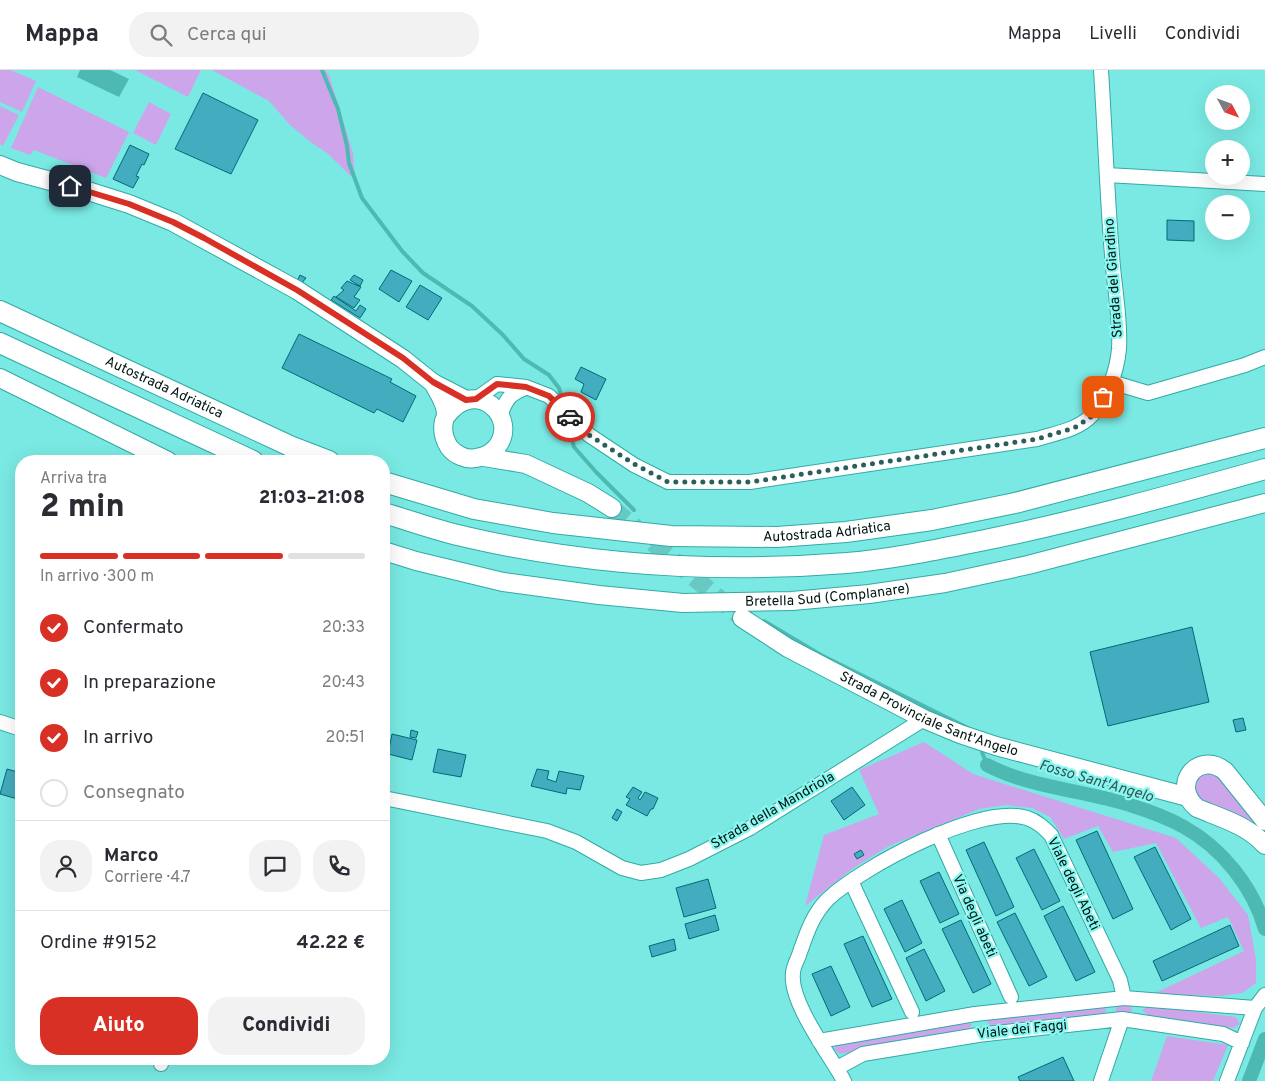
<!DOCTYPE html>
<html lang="it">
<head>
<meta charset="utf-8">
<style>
  body { margin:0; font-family:Overpass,sans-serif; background:#f2f2f3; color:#2b2b33; height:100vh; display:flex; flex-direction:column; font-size:19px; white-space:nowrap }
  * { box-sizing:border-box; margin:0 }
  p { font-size:16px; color:#7c7c81 }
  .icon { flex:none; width:28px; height:28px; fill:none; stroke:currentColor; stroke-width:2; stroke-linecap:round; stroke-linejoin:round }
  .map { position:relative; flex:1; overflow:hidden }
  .side { position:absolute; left:15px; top:385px; width:375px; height:610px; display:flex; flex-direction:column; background:#fff; border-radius:20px; box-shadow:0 5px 20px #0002 }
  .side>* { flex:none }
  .needle { width:32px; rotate:131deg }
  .tools { position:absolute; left:1205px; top:15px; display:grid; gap:10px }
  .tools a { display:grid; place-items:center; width:45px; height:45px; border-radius:50%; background:#fff; box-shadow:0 5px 20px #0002; font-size:25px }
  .pin { position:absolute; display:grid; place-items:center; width:42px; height:42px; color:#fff; margin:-21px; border-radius:10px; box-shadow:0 2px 8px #0006 }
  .courier { position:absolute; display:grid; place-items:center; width:50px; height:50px; margin:-25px; border:4px solid #d93025; border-radius:50%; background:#fff; color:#222; box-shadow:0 1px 6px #0007 }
  .overview em { font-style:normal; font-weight:800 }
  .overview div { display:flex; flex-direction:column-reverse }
  .overview { display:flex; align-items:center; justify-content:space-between; height:85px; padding:0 25px }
  h1 { font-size:32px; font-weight:800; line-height:38px }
  .bar { display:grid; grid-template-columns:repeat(4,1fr); gap:8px 5px; align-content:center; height:60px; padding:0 25px }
  .bar i { height:6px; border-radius:4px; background:#e1e1e2 }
  .bar .selected { background:#d93025 }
  .bar p { grid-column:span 4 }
  .line { display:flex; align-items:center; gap:12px; padding:0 25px; border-top:1px solid #e1e1e2 }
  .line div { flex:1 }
  .round { display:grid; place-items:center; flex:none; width:52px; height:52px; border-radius:20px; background:#f2f2f3 }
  ol { padding:0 25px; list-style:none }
  li { display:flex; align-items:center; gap:15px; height:55px }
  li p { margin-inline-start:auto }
  li .icon { padding:5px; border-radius:50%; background:#d93025; color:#fff; stroke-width:4 }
  li:last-child { color:#7c7c81 }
  li i { width:28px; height:28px; border:2px solid #e1e1e2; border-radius:50% }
  .cta { display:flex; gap:10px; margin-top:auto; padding:10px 25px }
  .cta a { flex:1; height:58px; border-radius:20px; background:#d93025; color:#fff; font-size:20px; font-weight:800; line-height:58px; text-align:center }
  .cta a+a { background:#f2f2f3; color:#2b2b33 }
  header { display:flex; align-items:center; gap:30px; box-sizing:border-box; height:70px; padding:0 25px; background:#fff; border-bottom:1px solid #e1e1e2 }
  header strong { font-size:24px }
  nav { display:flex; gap:28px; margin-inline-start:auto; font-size:18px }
  .search { width:350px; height:45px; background:#f2f2f3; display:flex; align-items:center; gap:12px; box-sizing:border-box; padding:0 18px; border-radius:20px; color:#7c7c81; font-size:19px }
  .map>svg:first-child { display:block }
</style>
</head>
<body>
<header>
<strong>Mappa</strong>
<div class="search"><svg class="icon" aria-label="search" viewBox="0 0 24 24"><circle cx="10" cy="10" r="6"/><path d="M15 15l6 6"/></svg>Cerca qui</div>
<nav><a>Mappa</a><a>Livelli</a><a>Condividi</a></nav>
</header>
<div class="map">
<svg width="1265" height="1011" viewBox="0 0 1265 1011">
  <rect width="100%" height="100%" fill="#7ae9e3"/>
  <path fill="#cda5eb" d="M0 0H11L36 11 22 42 0 32Z
    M135 0H201L188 27Z
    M212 0H325L329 5 353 83 355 110 327 83 312 73 290 55 269 31Z
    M38 17 129 62 106 108 34 80 30 85 11 78Z
    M149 32 171 44 156 75 133 63Z
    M0 36 19 45 3 76 0 74Z
    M924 672 973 704 1176 768 1219 808 1248 845 1256 889V913L1242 923 1221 926 1153 924 1244 881 1228 847 1201 858 1156 773 1113 782 1098 756 1064 769 1050 747 1032 738 1006 735 979 739 889 776 852 799 805 836 824 765 879 744 859 700Z
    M1202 701 1221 706 1265 757V768L1194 728 1193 708Z
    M1124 928 1132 935 1131 944 1116 943V935Z
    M1103 936 1107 941 1101 945 991 956 987 952 992 946Z
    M1149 936 1236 947 1240 954 1233 958 1149 946 1142 940Z
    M969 951 972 955 968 960 840 984 834 979 837 973Z
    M1167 966 1228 975 1213 1011H1151Z"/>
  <path fill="#4eb9b3" d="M80 0H110L129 9 119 27 77 7Z"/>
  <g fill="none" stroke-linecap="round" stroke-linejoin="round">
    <path stroke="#4eb9b3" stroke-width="4" d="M322 0 338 39 347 76 349 93 362 128 402 181 423 203 472 236 503 265 524 289 549 305 559 318 563 332
      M567 351 574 377 596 402 634 440
      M764 551 821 585 970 659
      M982 682 987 695"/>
    <path stroke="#4eb9b3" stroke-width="14" d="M987 695C1031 718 1083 720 1130 735 1146 740 1170 749 1184 757 1222 778 1253 817 1265 859
      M1249 1011 1265 969"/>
  </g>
  <path fill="#43acbe" stroke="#026a77" d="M203 23 258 50 231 104 175 79Z
    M130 75 149 84 144 95 142 94 136 106 139 107 133 118 113 109Z
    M1167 150 1194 151V171L1167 170Z
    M391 200 412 211 399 232 379 219Z
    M300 205 306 208 301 214 297 211Z
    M354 205 363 210 360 216 350 210Z
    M347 211 361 217 354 227 360 230 354 238 336 227 344 220 341 218Z
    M420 215 442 228 428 250 406 237Z
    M334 226 356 241 360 235 366 239 360 248 331 230Z
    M299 264 392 309 390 312 416 326 403 352 377 339 374 343 282 298Z
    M581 297 606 309 596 330 581 322 584 314 575 309Z
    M1192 557 1209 632 1108 656 1090 582Z
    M1243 648 1246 660 1236 662 1233 650Z
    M411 660 418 662 416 668 410 667Z
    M392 664 417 670 412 690 388 684Z
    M438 679 466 685 461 707 433 702Z
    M7 699 21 703V730L0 724Z
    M537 699 549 701 547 709 556 712 559 701 584 706 580 720 567 718 566 724 531 716Z
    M633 717 642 722 638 728 640 730 645 722 658 728 653 739H651L647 746 626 735 630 729 626 727Z
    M852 717 865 735 844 750 831 731Z
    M617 739 622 742 617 751 612 748Z
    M1097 761 1133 839 1113 849 1076 770Z
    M984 772 1014 837 996 846 966 780Z
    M1155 777 1191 849 1171 860 1134 787Z
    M1034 779 1060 831 1042 840 1016 788Z
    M861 780 864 785 857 789 854 784Z
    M939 802 959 844 940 853 920 811Z
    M708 809 716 838 684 847 676 818Z
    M902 830 922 873 905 882 884 839Z
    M1063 836 1095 902 1076 911 1044 846Z
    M1015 843 1047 907 1029 916 997 852Z
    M715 845 719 860 689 869 685 854Z
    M961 850 991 914 973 923 942 859Z
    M1230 855 1239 876 1162 911 1153 891Z
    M863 866 892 929 872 937 844 874Z
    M674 869 676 880 652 887 649 876Z
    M924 879 945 921 926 931 906 888Z
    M831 896 850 937 831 946 812 904Z
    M1063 987 1074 1011H1020L1018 1007Z"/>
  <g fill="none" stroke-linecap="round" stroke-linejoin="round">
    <path stroke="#68c9c4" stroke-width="18" stroke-dasharray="18 9" stroke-linecap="butt" d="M612 438 742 548"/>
    <g stroke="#32aaa5" stroke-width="16">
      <path id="minor" d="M1107 105 1265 114
        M1111 312 1148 323 1245 295 1265 287
        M476 329 497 314 526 317 549 326 589 365 634 395 668 412H750L1037 369C1056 363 1078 360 1092 345 1107 328 1117 302 1119 279 1121 248 1114 217 1112 185 1107 124 1105 62 1101 0
        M500 345C507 329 508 325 525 318
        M0 652 21 659
        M384 728 547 761 576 772 622 798 641 803 661 800 689 789 750 758 924 649
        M938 764 1011 927
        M851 811 912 942
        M819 971 975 944 1124 928 1255 938
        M161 989V994
        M837 998 863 984 978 965 1122 949 1223 964 1242 973
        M844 1011C830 985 789 932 793 903 793 897 797 891 799 885 806 865 812 845 828 829 862 797 981 733 1027 748 1037 751 1044 758 1051 765L1120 910 1124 928
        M1101 1011 1122 949
        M1227 1011 1255 938 1265 925"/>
    </g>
    <g stroke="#32aaa5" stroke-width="20">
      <g id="major">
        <path d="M0 95 17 102 88 121 129 134 173 152 297 220 403 289 433 313 466 330"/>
        <path d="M0 308 168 391"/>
        <path d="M433 313C438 322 446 333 446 344 446 346 445 349 444 351 442 360 444 369 449 377 455 385 466 390 476 388 484 387 491 383 496 378 521 348 476 306 447 345"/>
        <path d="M484 387 526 394 588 423 612 438"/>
        <path id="s1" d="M384 481 416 491 503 512 599 525 683 533 792 531 869 524 945 513 1028 495 1265 433"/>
        <path id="s2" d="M742 548 788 578 924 649 960 664 996 676 1188 727"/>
        <path d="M1265 751 1225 701C1198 680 1170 715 1197 738 1221 748 1247 755 1265 775"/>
      </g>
    </g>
    <g stroke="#32aaa5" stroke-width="22">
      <g id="highway">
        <path id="s3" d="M0 241 290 376 329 391"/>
        <path d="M0 273 253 391"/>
        <path id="s4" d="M384 412 474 439 553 453 671 466 777 467 846 462 932 450 1015 433 1265 368"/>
        <path d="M384 443C411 451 438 461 466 467 591 496 719 503 847 493 893 489 940 479 985 470 1079 451 1172 425 1265 399"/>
      </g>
    </g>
    <use href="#minor" stroke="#fff" stroke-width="14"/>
    <use href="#major" stroke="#fff" stroke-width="18"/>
    <use href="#highway" stroke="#fff" stroke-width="20"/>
  </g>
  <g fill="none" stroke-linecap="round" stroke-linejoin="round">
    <path stroke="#2b5f5c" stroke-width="5" stroke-dasharray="0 9" d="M570 347 589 365 634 394 668 412H750L1037 369 1074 358 1092 346 1103 327"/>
    <path stroke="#d93025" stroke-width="6" d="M70 116 129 134 173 152 204 168 297 220 403 288 433 312 466 330 476 329 497 314 526 317 549 326 570 347"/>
  </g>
  <g text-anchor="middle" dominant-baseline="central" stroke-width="4.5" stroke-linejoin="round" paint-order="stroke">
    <g font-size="14" fill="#001513" stroke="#88f7f0">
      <text transform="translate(1114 208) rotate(-94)">Strada del Giardino</text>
      <text stroke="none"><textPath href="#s3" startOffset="181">Autostrada Adriatica</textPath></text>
      <text stroke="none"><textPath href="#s4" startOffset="449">Autostrada Adriatica</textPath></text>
      <text stroke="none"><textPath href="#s1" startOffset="449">Bretella Sud (Complanare)</textPath></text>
      <text stroke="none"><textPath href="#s2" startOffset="211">Strada Provinciale Sant'Angelo</textPath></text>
      <text transform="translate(773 741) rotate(-30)">Strada della Mandriola</text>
      <text transform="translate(1073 814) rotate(64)">Viale degli Abeti</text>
      <text transform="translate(974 846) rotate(66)">Via degli abeti</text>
      <text transform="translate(1022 960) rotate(-6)">Viale dei Faggi</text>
    </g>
    <g font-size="15" font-style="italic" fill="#355654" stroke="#88f7f0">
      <text transform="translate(1096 712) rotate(16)">Fosso Sant'Angelo</text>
    </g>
  </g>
</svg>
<div class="tools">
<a><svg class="needle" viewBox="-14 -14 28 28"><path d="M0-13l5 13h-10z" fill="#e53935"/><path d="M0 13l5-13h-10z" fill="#7c7c81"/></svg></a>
<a>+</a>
<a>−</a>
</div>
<div class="pin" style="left:1103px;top:327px;background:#ea580c"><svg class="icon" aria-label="bag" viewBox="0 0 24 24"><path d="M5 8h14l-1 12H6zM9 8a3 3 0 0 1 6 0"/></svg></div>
<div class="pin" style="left:70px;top:116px;background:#1f2937"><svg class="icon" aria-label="home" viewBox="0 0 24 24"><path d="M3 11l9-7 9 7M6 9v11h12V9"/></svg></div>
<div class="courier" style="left:570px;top:347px"><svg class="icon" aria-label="car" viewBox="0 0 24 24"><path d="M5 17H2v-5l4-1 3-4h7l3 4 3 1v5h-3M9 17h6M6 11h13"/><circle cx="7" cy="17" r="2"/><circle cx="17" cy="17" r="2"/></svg></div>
<section class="side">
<div class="overview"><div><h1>2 min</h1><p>Arriva tra</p></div><em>21:03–21:08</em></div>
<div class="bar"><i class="selected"></i><i class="selected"></i><i class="selected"></i><i></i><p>In arrivo · 300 m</p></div>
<ol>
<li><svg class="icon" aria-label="check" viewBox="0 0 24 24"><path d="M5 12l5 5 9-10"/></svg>Confermato<p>20:33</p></li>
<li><svg class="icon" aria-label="check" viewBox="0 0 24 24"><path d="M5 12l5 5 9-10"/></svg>In preparazione<p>20:43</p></li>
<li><svg class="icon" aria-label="check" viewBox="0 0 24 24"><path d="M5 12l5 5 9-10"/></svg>In arrivo<p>20:51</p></li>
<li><i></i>Consegnato</li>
</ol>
<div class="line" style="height:90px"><a class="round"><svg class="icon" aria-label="person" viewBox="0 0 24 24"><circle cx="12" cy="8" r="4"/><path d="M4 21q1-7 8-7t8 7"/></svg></a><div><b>Marco</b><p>Corriere · 4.7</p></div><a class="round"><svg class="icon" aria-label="chat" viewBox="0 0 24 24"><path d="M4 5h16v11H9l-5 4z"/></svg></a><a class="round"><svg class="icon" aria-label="phone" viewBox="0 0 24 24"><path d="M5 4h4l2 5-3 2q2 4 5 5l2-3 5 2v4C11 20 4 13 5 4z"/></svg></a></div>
<div class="line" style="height:65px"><div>Ordine #9152</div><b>42.22 €</b></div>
<div class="cta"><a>Aiuto</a><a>Condividi</a></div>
</section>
</div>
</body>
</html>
